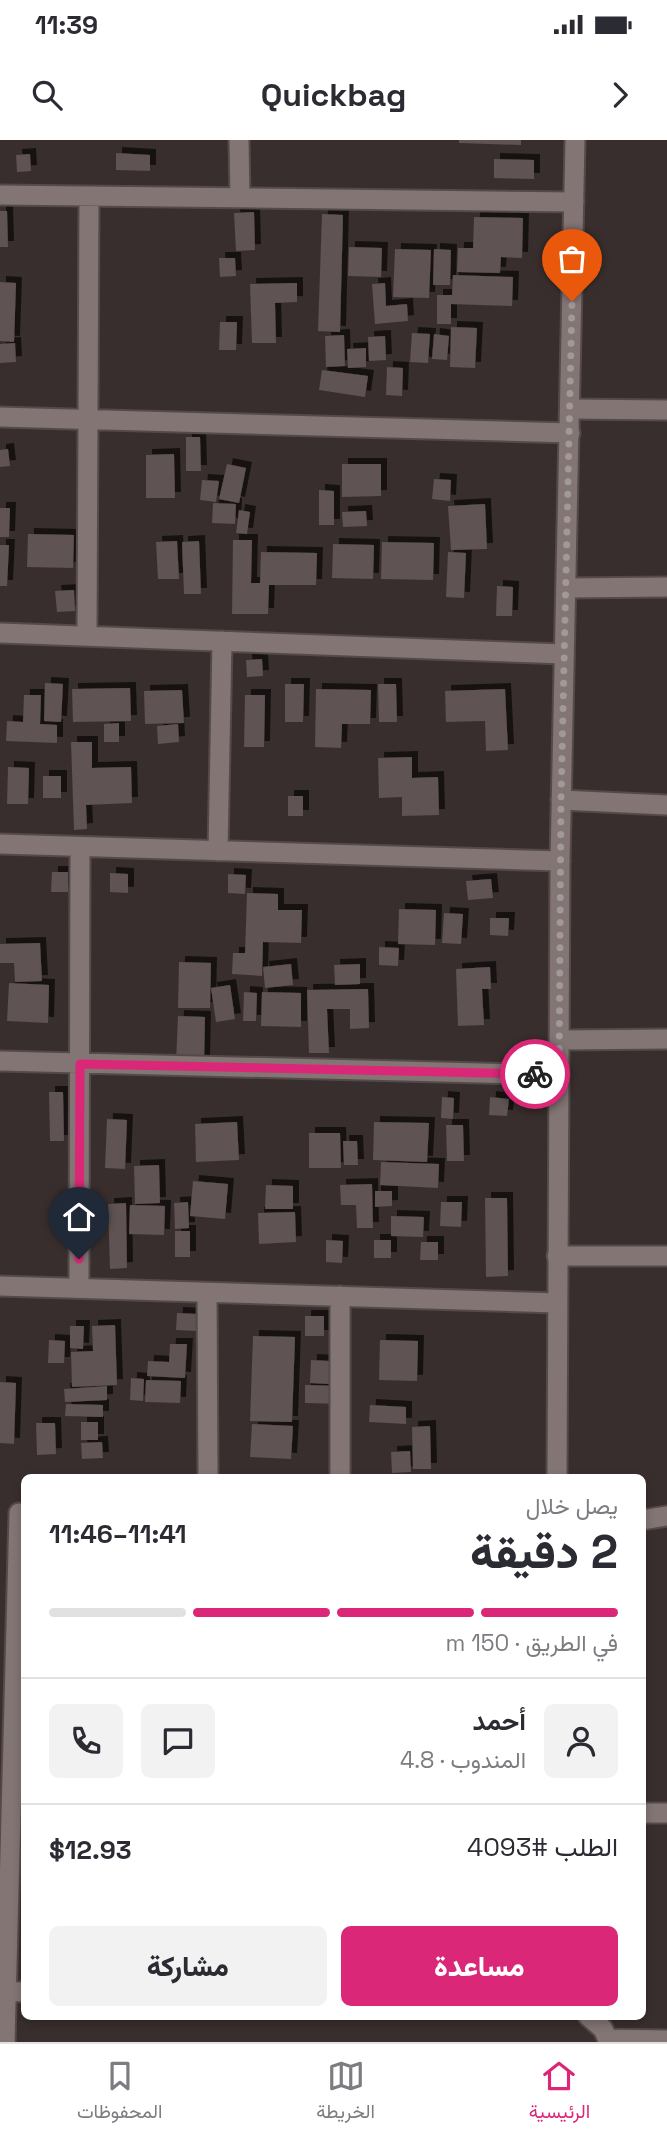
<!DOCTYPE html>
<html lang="ar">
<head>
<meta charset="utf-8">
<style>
  body { margin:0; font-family:"Space Grotesk",Vazirmatn,sans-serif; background:#f2f2f3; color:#2b2b33; direction:rtl; height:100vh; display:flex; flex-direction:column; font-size:26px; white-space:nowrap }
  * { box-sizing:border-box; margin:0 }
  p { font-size:23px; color:#7c7c81 }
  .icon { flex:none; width:38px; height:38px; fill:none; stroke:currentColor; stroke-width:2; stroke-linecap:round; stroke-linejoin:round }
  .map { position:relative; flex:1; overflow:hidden; direction:ltr }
  .side { position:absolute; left:21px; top:1334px; width:625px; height:546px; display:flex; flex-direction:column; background:#fff; border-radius:10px; box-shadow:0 4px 10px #0003; direction:rtl }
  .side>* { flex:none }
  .pin { position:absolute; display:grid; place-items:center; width:60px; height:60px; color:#fff; margin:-72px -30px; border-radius:50% 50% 50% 0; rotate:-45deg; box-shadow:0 0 7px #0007 }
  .pin .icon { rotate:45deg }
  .courier { position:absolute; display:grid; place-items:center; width:70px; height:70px; margin:-35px; border:5px solid #db2777; border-radius:50%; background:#fff; color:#222; box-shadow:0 2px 9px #0007 }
  .overview em { font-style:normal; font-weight:800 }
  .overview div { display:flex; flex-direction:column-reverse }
  .overview { display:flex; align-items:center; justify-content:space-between; height:119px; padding:0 28px }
  h1 { font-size:46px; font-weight:800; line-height:52px }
  .bar { display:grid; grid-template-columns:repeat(4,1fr); gap:10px 7px; align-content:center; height:84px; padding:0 28px }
  .bar i { height:9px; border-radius:5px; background:#e1e1e2 }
  .bar .active { background:#db2777 }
  .bar p { grid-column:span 4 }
  .line { display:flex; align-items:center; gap:18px; padding:0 28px; border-top:2px solid #e1e1e2 }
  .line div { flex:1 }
  .round { display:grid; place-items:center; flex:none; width:74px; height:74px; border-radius:10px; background:#f2f2f3 }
  .primary-button { display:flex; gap:14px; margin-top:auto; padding:14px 28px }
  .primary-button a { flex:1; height:80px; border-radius:10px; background:#db2777; color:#fff; font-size:28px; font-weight:800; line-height:80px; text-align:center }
  .primary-button a+a { background:#f2f2f3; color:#2b2b33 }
  .status { display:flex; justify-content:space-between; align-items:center; height:49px; padding:0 35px; background:#fff; direction:ltr }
  .status svg { height:19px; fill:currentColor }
  header { display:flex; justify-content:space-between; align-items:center; height:91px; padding:0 28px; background:#fff; font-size:32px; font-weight:800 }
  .menu { display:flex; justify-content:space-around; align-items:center; height:98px; border-top:2px solid #e1e1e2; background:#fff; font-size:19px; color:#7c7c81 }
  .menu a { display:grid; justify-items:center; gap:4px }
  .menu .active { color:#db2777 }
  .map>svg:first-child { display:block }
</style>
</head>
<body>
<div class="status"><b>11:39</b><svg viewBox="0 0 49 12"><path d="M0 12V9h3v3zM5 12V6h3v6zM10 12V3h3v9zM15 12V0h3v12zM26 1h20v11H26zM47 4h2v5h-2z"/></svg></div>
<header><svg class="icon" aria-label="forward" viewBox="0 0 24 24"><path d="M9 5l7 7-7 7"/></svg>Quickbag<svg class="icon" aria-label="search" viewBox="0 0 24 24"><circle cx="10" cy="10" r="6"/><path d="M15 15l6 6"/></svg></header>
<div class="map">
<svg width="667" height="1902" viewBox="0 0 667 1902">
  <defs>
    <filter id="shadow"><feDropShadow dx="6" dy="-6" stdDeviation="0" flood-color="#0009"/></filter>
  </defs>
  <rect width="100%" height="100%" fill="#392e2e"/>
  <path fill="#5e5252" filter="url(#shadow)" d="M459 0H521V5L459 3Z
    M116 13 150 15V31L116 30Z
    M30 14 31 31 17 32 16 15Z
    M494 19 534 20V39L494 38Z
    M0 71H7L8 107H0Z
    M254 72 255 110 236 111 234 73Z
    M322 74 343 75 340 192 318 191Z
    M474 77 523 78 522 118 501 117 500 133 457 132 458 108H473Z
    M349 107 382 108 381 137 348 136Z
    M395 109 431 110 429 158 393 157Z
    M434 109 451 110 450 145H433Z
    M219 118H235L236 136 220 137Z
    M453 135 513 137 512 166 451 164V184H437V155H452Z
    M0 142 16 143 14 202 0 201Z
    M297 143V162L275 163 276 203H252L250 144Z
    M385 143 386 166 407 164 408 181 375 184 372 144Z
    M220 182H237L236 210H219Z
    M451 187 477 188 475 228 450 227Z
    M412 193 430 194 428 223 410 222Z
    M434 194 449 196 447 220 432 219Z
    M344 195 345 226 326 227 325 196Z
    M385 196 386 220 369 221 368 197Z
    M15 203 16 222 0 223V204Z
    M366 208V227L348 228 347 209Z
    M387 227 403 228 402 256 386 255Z
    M322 230 368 236 365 257 319 250Z
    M186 297H200L201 331H186Z
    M8 309 10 326 0 327V310Z
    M174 314 175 358H146V315Z
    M227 324 246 328 239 363 219 359Z
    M342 324H381V356L342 357Z
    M434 339 451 340 450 361 432 359Z
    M202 340 219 341 216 362 200 360Z
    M319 350 334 351V385H319Z
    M213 363 236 364 235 384 212 383Z
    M485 364 487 409 451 410 448 366Z
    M0 368H10L9 397H0Z
    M239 370 250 372 247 394 236 393Z
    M366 371 367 386 343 387 342 372Z
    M28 394 74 395 73 428 27 427Z
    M233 400H252L251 443H260L261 412 317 413 316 445H269L268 474H232Z
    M177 401 179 439H158L156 402Z
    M199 401 201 454H184L182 402Z
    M382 402 434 403 433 440 381 439Z
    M333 404 374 405 373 439 332 438Z
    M0 405H9L7 446H0Z
    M448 412 466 413 464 458 446 457Z
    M497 446 513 447 512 476H496Z
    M74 450 75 471 57 472 55 451Z
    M262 519 263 536 247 537 246 520Z
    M45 543 63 544 61 582 44 581Z
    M285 544H304L303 582H285Z
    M378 544H396L397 582H379Z
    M130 548 131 581 73 582 72 549Z
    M316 549 371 550 370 584H342L341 608 315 607Z
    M505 549 508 610 486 611 485 581 446 582 445 551Z
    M182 550 184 583 145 584 144 551Z
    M24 555H41L40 584 57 585V603L6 601 7 581 23 582Z
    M245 555H265L264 607H244Z
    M119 583V602H104V584Z
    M178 584 179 602 158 604 157 586Z
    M71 602H92V628L131 627 132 663 86 665 87 689 74 690Z
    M412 617V638L438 637 439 675 402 676V657L379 658 378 618Z
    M8 627 29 628 28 664H7Z
    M43 636H61V658H43Z
    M288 656H303V676H288Z
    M52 732H68V752H51Z
    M110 733 128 734V753L110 752Z
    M228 734 246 735 245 754 228 753Z
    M491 739 493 758 468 760 466 741Z
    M247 753 278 754V770H302L301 803 263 802 262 836 232 834 233 813H245Z
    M399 769 436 770 435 805 398 804Z
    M444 773 463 774 461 804 442 803Z
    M490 778H509L508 796 490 795Z
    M40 803 42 841 15 842 14 823H0V804Z
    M379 807 399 808 398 826 379 825Z
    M179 822 211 823 210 868H178Z
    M291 824 293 845 265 848 263 827Z
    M360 824V844L335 845 334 825Z
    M490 827 491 849H482L484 885 458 886 456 829Z
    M9 843 49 845 48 883 7 881Z
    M230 845 235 879 216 882 211 848Z
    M368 849 369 888 350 889V869H327L329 913H309L307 850Z
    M244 852 257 853 256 881H243Z
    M262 852 301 853V887L261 886Z
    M178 876 205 877 204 924 176 923Z
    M49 952H63L64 1001H50Z
    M442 957 454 958 453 979 441 978Z
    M490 957 509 959 507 976 489 975Z
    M107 979 127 980 125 1029 105 1028Z
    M237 982 239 1020 196 1022 195 984Z
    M374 982 429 983 427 1022 373 1020Z
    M446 985H463L464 1021H447Z
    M309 993H340L341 1028H309Z
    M343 1001H357L358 1025H344Z
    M381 1022 439 1024 438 1048 380 1045Z
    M159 1025 160 1063 135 1064 134 1026Z
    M193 1041 228 1044 225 1079 190 1076Z
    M372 1044 373 1088H357L356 1065H341L340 1045Z
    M266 1045 293 1046V1069H265Z
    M375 1051H392V1066L375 1067Z
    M485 1058H507L508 1136 486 1137Z
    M188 1062 189 1088 175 1089 174 1063Z
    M441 1062H462L461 1087 440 1086Z
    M126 1063 127 1128 110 1129 108 1064Z
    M130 1065 165 1066 164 1095 129 1094Z
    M295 1072 296 1102 259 1104 258 1073Z
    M391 1076 424 1077 423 1097 391 1096Z
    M175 1091H190V1117H175Z
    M326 1100 343 1101 342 1123 326 1122Z
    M374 1100H391V1118H374Z
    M421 1102H438V1120H420Z
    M177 1173 198 1174 197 1191 176 1190Z
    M305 1176H324V1196H305Z
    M115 1185 117 1245 72 1247 71 1212 93 1211 92 1186Z
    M70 1186H84L83 1209 70 1208Z
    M253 1196 295 1197 292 1282 250 1281Z
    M49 1200 65 1201 64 1223H48Z
    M380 1200 418 1201 417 1241 379 1240Z
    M170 1204H187L185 1238 147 1236 148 1221 169 1222Z
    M311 1220 330 1221 329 1244 310 1243Z
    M131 1238 144 1239 143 1261 130 1260Z
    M146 1240 181 1241 180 1263 145 1262Z
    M0 1242 16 1243 14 1304 0 1303Z
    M305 1245 344 1246V1264L305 1263Z
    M107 1246V1260L65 1262 64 1249Z
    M66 1264 103 1265V1277L65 1276Z
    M370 1265 406 1267V1284L369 1282Z
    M81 1282H98V1300H81Z
    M36 1283H55L56 1314 37 1315Z
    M252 1284 293 1286 291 1319 250 1317Z
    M430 1286 431 1329H413L412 1287Z
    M102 1302 103 1318 82 1319 81 1303Z
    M410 1311 411 1332 392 1333 391 1312Z"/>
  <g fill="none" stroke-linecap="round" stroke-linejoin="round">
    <g stroke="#544a4a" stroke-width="23">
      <path id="minor" d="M239 0 240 58
        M0 55 574 62
        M570 269 667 270
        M0 277 570 293
        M566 448 667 447
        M0 493 564 514
        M87 495 89 57
        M561 660 667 665
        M0 704 560 721
        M218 711 222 501
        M561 900 667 899
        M0 921 559 935
        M557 1116H667
        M0 1146 557 1163
        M79 1147 80 707
        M207 1153 208 1337
        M340 1156V1337
        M642 1380 667 1376
        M642 1673H667
        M588 1876 603 1889 609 1902
        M609 1899 667 1900
        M5 1902 19 1373"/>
    </g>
    <g stroke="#544a4a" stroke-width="23">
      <path id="tertiary" d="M557 1337 560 721 575 0
        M0 1851 24 1852"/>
    </g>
    <use href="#minor" stroke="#827574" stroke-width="19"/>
    <use href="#tertiary" stroke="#827574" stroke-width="19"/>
  </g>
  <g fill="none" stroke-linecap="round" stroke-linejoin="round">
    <path stroke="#a19898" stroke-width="7" stroke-dasharray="0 12.6" d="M535 934 559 935 561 660 572 161"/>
    <path stroke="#db2777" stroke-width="9" d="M79 1119 80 924 535 934"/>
  </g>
</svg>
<div class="pin" style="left:572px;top:161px;background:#ea580c"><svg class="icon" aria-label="bag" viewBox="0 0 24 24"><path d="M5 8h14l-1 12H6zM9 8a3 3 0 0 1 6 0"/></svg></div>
<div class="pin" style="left:79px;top:1119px;background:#1f2937"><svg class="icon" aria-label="home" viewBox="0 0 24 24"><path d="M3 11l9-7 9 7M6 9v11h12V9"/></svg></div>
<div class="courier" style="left:535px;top:934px"><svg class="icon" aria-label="bike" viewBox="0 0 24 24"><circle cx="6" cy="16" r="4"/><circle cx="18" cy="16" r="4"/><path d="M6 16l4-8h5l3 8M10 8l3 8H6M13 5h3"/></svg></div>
<section class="side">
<div class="overview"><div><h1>2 دقيقة</h1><p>يصل خلال</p></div><em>11:41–11:46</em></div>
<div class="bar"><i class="active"></i><i class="active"></i><i class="active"></i><i></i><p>في الطريق · 150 m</p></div>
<div class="line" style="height:126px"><a class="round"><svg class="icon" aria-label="person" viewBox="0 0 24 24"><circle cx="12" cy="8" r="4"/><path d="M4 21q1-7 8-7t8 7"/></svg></a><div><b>أحمد</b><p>المندوب · 4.8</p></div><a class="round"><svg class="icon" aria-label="chat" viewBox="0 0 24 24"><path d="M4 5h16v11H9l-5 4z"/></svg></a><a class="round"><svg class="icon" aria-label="phone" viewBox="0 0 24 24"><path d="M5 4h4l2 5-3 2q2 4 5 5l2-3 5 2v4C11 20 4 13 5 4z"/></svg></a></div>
<div class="line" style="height:91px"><div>الطلب #4093</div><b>$12.93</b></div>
<div class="primary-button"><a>مساعدة</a><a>مشاركة</a></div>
</section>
</div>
<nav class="menu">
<a class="active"><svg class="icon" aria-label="home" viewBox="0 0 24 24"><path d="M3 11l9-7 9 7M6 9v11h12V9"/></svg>الرئيسية</a>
<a><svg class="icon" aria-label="map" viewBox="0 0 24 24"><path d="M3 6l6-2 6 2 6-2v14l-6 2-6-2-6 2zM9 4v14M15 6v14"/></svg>الخريطة</a>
<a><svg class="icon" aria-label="saved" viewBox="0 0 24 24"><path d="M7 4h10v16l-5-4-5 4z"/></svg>المحفوظات</a>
</nav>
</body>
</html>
